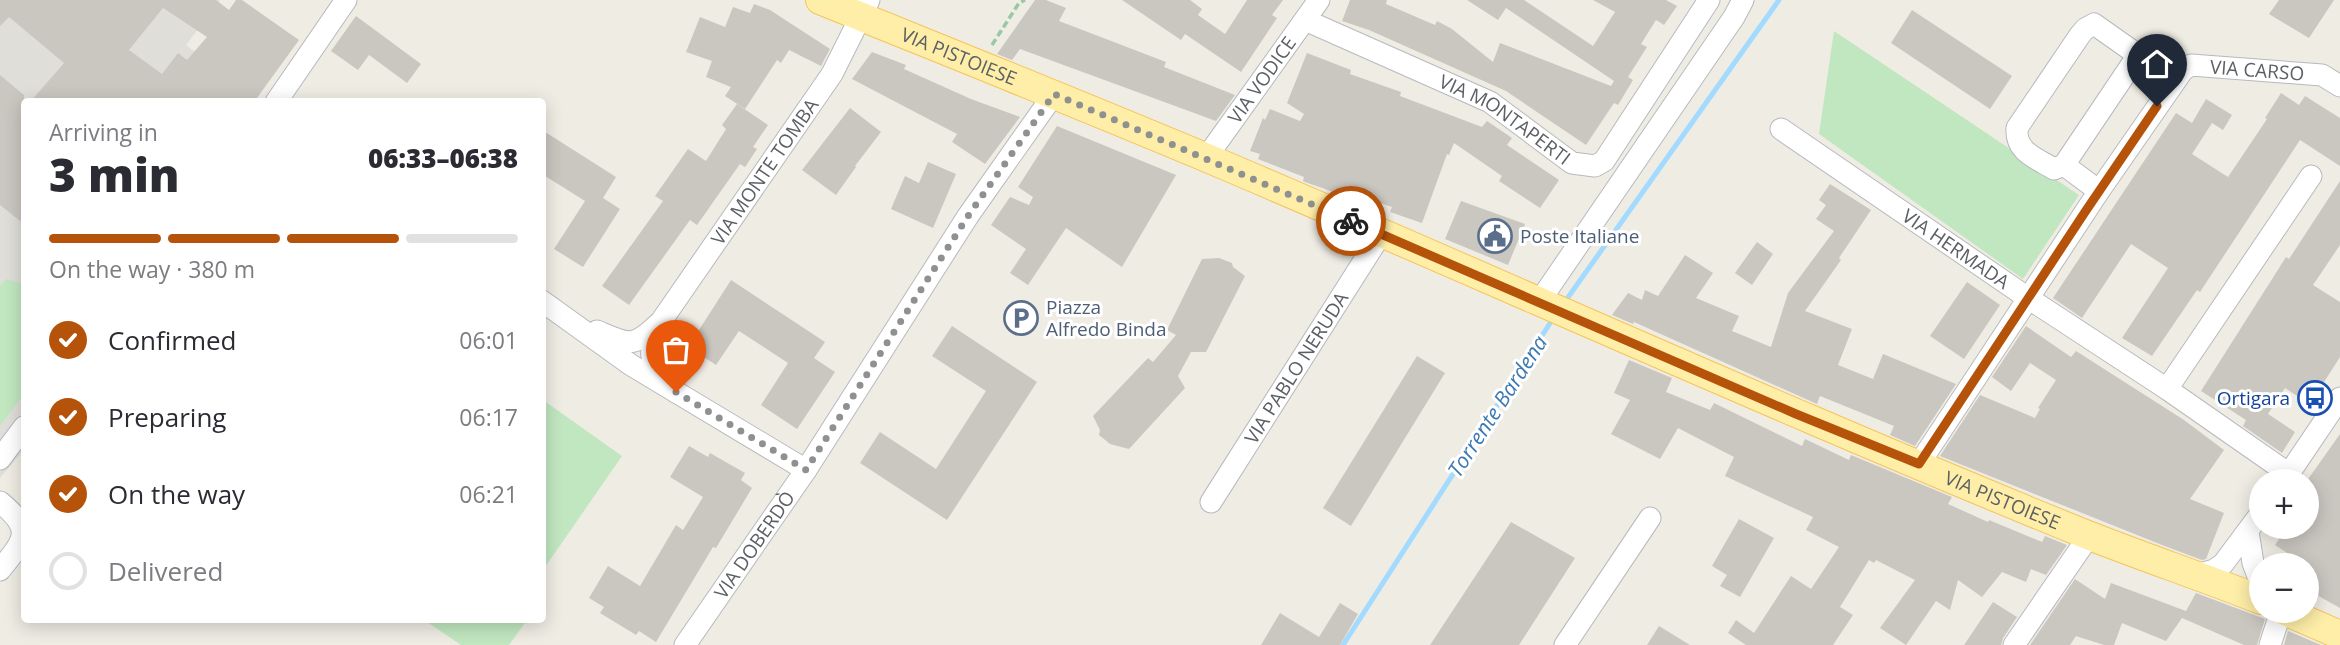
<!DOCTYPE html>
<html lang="en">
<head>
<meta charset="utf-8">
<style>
  body { margin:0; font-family:"Open Sans",sans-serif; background:#f7f7f7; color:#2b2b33; height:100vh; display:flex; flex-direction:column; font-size:26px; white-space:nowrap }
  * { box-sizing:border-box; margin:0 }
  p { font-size:23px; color:#7c7c81 }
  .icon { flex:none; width:38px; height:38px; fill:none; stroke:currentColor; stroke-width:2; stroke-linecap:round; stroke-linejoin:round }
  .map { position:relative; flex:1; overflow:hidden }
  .side { position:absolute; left:21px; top:98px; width:525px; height:525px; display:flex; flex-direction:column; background:#fff; border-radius:7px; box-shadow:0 4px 18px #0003 }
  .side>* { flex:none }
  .fabs { position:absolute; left:2249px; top:469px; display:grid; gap:14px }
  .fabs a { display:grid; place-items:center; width:70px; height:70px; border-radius:50%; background:#fff; box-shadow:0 4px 18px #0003; font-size:35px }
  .pin { position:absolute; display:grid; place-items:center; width:60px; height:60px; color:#fff; margin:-72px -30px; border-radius:50% 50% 50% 0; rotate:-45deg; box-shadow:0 0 7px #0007 }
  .pin .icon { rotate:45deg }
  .courier { position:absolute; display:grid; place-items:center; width:70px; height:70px; margin:-35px; border:5px solid #b45309; border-radius:50%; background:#fff; color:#222; box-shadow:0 2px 9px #0007 }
  .headline em { font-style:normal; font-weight:800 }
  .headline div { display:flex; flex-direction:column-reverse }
  .headline { display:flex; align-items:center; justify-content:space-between; height:119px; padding:0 28px }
  h1 { font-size:46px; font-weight:800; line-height:52px }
  .bar { display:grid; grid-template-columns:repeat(4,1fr); gap:10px 7px; align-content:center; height:84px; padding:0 28px }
  .bar i { height:9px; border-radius:5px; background:#e1e1e2 }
  .bar .selected { background:#b45309 }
  .bar p { grid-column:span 4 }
  ol { padding:0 28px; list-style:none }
  li { display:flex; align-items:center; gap:21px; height:77px }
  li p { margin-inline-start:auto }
  li .icon { padding:7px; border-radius:50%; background:#b45309; color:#fff; stroke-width:4 }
  li:last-child { color:#7c7c81 }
  li i { width:38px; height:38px; border:4px solid #e1e1e2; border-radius:50% }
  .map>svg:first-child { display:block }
</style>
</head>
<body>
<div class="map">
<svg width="2340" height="645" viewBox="0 0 2340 645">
  <rect width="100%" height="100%" fill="#efece4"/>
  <path fill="#e0ded8" d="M0 0H220L186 45 258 101 24 102V450L0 478Z"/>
  <path fill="#c1e7c0" d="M1834 31 2079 195 2023 279 1819 134Z
    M6 279 24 284V394L0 426V286Z
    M543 400 622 456 543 570Z
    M424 620H527L509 645H461Z"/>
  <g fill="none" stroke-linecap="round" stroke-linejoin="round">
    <path stroke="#a3daff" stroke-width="5" d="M1564 303 1779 0
      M1343 645 1554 317"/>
  </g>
  <path fill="#cac7c1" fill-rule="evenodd" d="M0 0H216L229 10 236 0H242L299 40 254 102H30L64 63 9 17 0 26ZM163 8 207 37 187 60 178 53 162 74 129 50Z
    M1035 0H1046L1066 8 1059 21 1166 62 1164 67 1235 95 1216 121 1020 49 1012 60 997 54Z
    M1122 0H1190L1202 9 1198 15 1225 34 1247 0H1283L1272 15 1277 18 1241 72 1185 34 1181 40Z
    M1350 0H1387L1386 4 1435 25 1437 21 1452 29 1493 62 1500 43 1611 86 1614 81 1506 8 1498 20 1467 0H1524L1593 46 1615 12 1593 0H1666L1677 6 1664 25 1656 20 1641 44 1647 47 1628 77 1633 80 1618 105 1614 103 1586 145 1506 91 1369 30 1342 21Z
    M2279 0H2334L2309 38 2269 14Z
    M754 4 770 10 830 49 821 66 789 50 781 63 777 60 745 109 725 96 731 87 706 77 712 61 686 52 700 17 725 27 733 7 750 13Z
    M1912 10 2012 76 1990 109 1891 43Z
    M356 16 421 64 407 83 369 55 358 70 331 51Z
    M872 52 906 65 904 69 971 99 1020 117 985 164 952 142 957 134 852 79Z
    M1307 53 1351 70 1350 74 1401 92 1400 96 1482 127 1487 121 1512 138 1507 145 1559 180 1540 208 1499 181 1502 176 1454 143 1449 155 1447 154 1422 223 1390 212 1392 207 1363 197 1362 202 1305 182 1303 181 1304 177 1258 159 1260 154 1250 151 1263 118 1265 120 1270 109 1300 121 1304 114 1287 103Z
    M0 75 24 95V224L0 205Z
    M2281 93 2299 105 2305 96 2340 118V166L2300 140 2200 292 2197 290 2152 356 2122 338 2168 268 2131 244 2082 318 2053 298 2176 113 2192 123 2206 99 2232 115 2223 130 2212 123 2192 154 2228 177 2267 119 2265 118Z
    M737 104 768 125 753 147 757 149 745 167 740 164 697 225 690 220 629 305 602 286 663 201 655 196 688 149 706 161 726 129 722 125Z
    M850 108 881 132 855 166 856 167 836 195 802 170Z
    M1057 126 1176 175 1122 267 1066 228 1028 285 1010 273 1026 249 991 225 1010 197 1029 205 1033 197 1018 187Z
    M542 130 616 177 603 198 620 209 583 267 554 249 585 201 542 174Z
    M928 162 956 174 933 228 891 209 905 176 919 183Z
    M2340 181V245L2313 285 2340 302V357L2310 404 2285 388 2268 414 2295 432 2282 453 2243 426 2246 420 2201 391 2286 257 2289 259Z
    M1830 184 1871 210 1839 258 1841 260 1805 311 1852 329 1838 365 1873 379 1883 354 1956 384 1915 446 1890 435 1894 426 1820 396 1817 404 1634 322 1633 324 1612 315 1628 293 1642 300 1645 290 1658 296 1685 255 1713 273 1696 298 1739 316 1732 331 1771 347 1788 293 1834 231 1816 219 1826 205 1819 200Z
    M1461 201 1525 224 1508 265 1445 239Z
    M1757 242 1773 254 1752 285 1735 273Z
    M1219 258 1232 263 1233 267 1245 276 1206 352H1191L1178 376 1185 388 1129 449 1110 444 1099 435 1100 430 1093 416 1148 358 1153 362 1176 335 1167 330 1202 259Z
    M731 280 825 342 814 358 835 372 797 429 761 405 788 363 739 331 716 365 688 347Z
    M1967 282 2000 305 1964 359 1930 336Z
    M952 326 1037 382 947 520 860 463 880 432 936 469 986 391 932 356Z
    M2026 326 2071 357 2076 351 2184 420 2224 450 2190 499 2224 513 2206 559 2202 560 2162 545 1940 456 1980 395 2035 418 2040 409 2038 408 2056 380 2030 363 2011 391 1992 377Z
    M1417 356 1445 373 1351 526 1323 508Z
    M1629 360 1672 378 1666 392 1710 410 1714 403 1802 446 1805 439 1849 460 1851 455 1952 497 1948 504 1988 522 1989 520 2042 542 2045 536 2067 545 2046 575 2031 569 2026 582 2002 572 1982 597 1958 580 1950 610 1936 601 1906 645 1880 628 1915 580 1876 560 1874 563 1869 560 1840 607 1853 615 1833 645H1746L1728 633 1736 620 1754 633 1791 576 1811 589 1839 547 1806 530 1813 517 1725 476 1734 457 1678 428 1660 459 1611 434 1630 400 1614 393Z
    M2340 434V608L2306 589V565L2275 545 2287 527H2306V482Z
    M689 446 708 457 710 453 745 473 741 480 752 488 716 548 713 547 656 642 639 631 636 635 600 613 604 607 589 598 608 566 640 586 676 525 683 530 703 497 670 477Z
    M1739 519 1774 538 1740 597 1720 586 1727 575 1712 566Z
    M1511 522 1575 558 1519 645H1430Z
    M2075 579 2105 599 2111 583 2186 611 2196 593 2265 619 2257 645H2244L2182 618 2166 641 2122 623 2114 645H2104L2076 636 2070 645H2030Z
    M1993 602 2017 617 2003 638 2001 645H1964Z
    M1340 603 1358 614 1340 645H1261L1280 613 1319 637Z
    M1659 626 1690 645H1647Z
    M2288 631 2321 645H2284Z"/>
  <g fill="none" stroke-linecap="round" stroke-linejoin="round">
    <g stroke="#b6babe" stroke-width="23">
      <g id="minor">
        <path id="s1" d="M1305 20 1490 102 1572 163 1595 166 1604 161 1709 0"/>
        <path d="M2138 55 2064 165 2054 169C2036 158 2015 152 2017 128L2080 35 2085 29 2094 24 2138 55 2178 76"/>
        <path d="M276 102 346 0"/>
        <path id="s2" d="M1781 129 2028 298 2167 389 2289 474"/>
        <path id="s3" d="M1206 158 1319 0"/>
        <path d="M2064 165 2099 191"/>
        <path d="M542 301 631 365 806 470"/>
        <path d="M1539 302 1734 17 1743 0"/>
        <path d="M597 331C628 344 632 349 658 324"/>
        <path d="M2167 389 2311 176"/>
        <path id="s4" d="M676 392C650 362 644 358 662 320L832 74 869 0"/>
        <path d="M0 459 24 427"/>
        <path id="s5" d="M1919 464 2099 191 2183 70 2191 65 2322 75 2340 86"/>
        <path d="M2284 481 2340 398"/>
        <path d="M0 502C34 530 25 539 0 570"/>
        <path id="s6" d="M1211 502 1381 234"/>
        <path d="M2248 531 2253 563 2261 584"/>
        <path d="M2196 575 2214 570 2223 564 2261 513"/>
        <path id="s7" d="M685 645 806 470 968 216 1054 94"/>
        <path d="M1565 645 1650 518"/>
        <path d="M2014 645 2089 536"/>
        <path d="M2270 645 2281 611"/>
      </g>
    </g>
    <g stroke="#f5c457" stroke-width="30">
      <g id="major">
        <path id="s8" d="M820 0C953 54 1086 107 1219 163 1508 286 1794 416 2085 534 2143 557 2203 577 2261 600"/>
        <path d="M2285 611 2340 635"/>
      </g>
    </g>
    <path stroke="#98c8a5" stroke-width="3.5" stroke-dasharray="7 3.5" stroke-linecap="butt" d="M992 45 1019 3 1025 0"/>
    <use href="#minor" stroke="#fff" stroke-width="21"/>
    <use href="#major" stroke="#ffeea8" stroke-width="28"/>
  </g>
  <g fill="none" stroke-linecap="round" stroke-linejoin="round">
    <path stroke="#8f9191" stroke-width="7" stroke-dasharray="0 12.6" d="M676 392 806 470 968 216 1054 94 1351 221"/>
    <path stroke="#b45309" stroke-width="9" d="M1351 221 1796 414 1919 464 2085 212 2157 106"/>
  </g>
  <defs>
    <g id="civic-ring" transform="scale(1.75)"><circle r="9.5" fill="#fff" stroke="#5c6f8a" stroke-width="1.5"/><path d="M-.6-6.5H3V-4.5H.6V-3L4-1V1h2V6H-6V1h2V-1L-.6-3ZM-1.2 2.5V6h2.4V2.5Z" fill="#5c6f8a"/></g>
    <g id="parking-ring" transform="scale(1.75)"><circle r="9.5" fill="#fff" stroke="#5c6f8a" stroke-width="1.5"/><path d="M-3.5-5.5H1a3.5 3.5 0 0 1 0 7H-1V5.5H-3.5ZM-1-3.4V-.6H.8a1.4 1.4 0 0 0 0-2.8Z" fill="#5c6f8a"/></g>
    <g id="bus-ring" transform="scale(1.75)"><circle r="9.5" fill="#fff" stroke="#1a4fb4" stroke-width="1.5"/><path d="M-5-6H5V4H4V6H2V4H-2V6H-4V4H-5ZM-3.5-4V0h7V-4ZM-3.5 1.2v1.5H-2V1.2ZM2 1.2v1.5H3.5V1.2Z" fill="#1a4fb4"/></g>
  </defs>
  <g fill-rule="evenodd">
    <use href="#civic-ring" x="1495" y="236"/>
    <use href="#parking-ring" x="1021" y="318"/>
    <use href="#bus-ring" x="2315" y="398"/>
  </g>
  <g text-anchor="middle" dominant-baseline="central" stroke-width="6" stroke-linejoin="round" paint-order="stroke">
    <g font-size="19" fill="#5c6065" stroke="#fff">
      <text stroke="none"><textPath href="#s8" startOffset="150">VIA PISTOIESE</textPath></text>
      <text stroke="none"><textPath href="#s5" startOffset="550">VIA CARSO</textPath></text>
      <text stroke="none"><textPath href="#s3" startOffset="96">VIA VODICE</textPath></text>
      <text stroke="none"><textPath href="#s1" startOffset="224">VIA MONTAPERTI</textPath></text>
      <text stroke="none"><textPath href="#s4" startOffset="262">VIA MONTE TOMBA</textPath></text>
      <text stroke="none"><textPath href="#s2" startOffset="212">VIA HERMADA</textPath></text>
      <text stroke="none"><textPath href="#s6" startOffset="159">VIA PABLO NERUDA</textPath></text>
      <text stroke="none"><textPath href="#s8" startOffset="1284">VIA PISTOIESE</textPath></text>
      <text stroke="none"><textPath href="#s7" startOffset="122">VIA DOBERDÒ</textPath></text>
    </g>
    <g font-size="19" fill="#4e5e75" stroke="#fff" text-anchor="start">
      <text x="1520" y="236">Poste Italiane</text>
      <text x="1046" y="307">Piazza<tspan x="1046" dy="22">Alfredo Binda</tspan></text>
    </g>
    <g font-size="19" fill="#164399" stroke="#fff" text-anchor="end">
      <text x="2290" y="398">Ortigara</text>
    </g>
    <g font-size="21" font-style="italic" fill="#3d7ab4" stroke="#fff">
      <text transform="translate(1497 406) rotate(-57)">Torrente Bardena</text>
    </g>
  </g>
</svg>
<div class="fabs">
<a>+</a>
<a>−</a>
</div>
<div class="pin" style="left:676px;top:392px;background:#ea580c"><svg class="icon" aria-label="bag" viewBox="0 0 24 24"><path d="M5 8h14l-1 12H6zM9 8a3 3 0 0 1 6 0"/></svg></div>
<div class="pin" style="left:2157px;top:106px;background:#1f2937"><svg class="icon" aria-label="home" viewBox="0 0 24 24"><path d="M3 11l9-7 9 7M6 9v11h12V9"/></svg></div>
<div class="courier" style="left:1351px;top:221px"><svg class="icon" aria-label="bike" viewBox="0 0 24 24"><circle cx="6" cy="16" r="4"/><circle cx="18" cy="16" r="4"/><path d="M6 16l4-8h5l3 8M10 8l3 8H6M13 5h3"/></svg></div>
<section class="side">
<div class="headline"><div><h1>3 min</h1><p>Arriving in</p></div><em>06:33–06:38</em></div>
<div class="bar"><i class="selected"></i><i class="selected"></i><i class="selected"></i><i></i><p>On the way · 380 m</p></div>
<ol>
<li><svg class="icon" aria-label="check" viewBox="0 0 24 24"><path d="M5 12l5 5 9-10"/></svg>Confirmed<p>06:01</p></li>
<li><svg class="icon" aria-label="check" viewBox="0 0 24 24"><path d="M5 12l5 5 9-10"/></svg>Preparing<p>06:17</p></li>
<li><svg class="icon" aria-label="check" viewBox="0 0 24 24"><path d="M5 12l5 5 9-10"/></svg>On the way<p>06:21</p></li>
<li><i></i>Delivered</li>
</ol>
</section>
</div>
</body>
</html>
